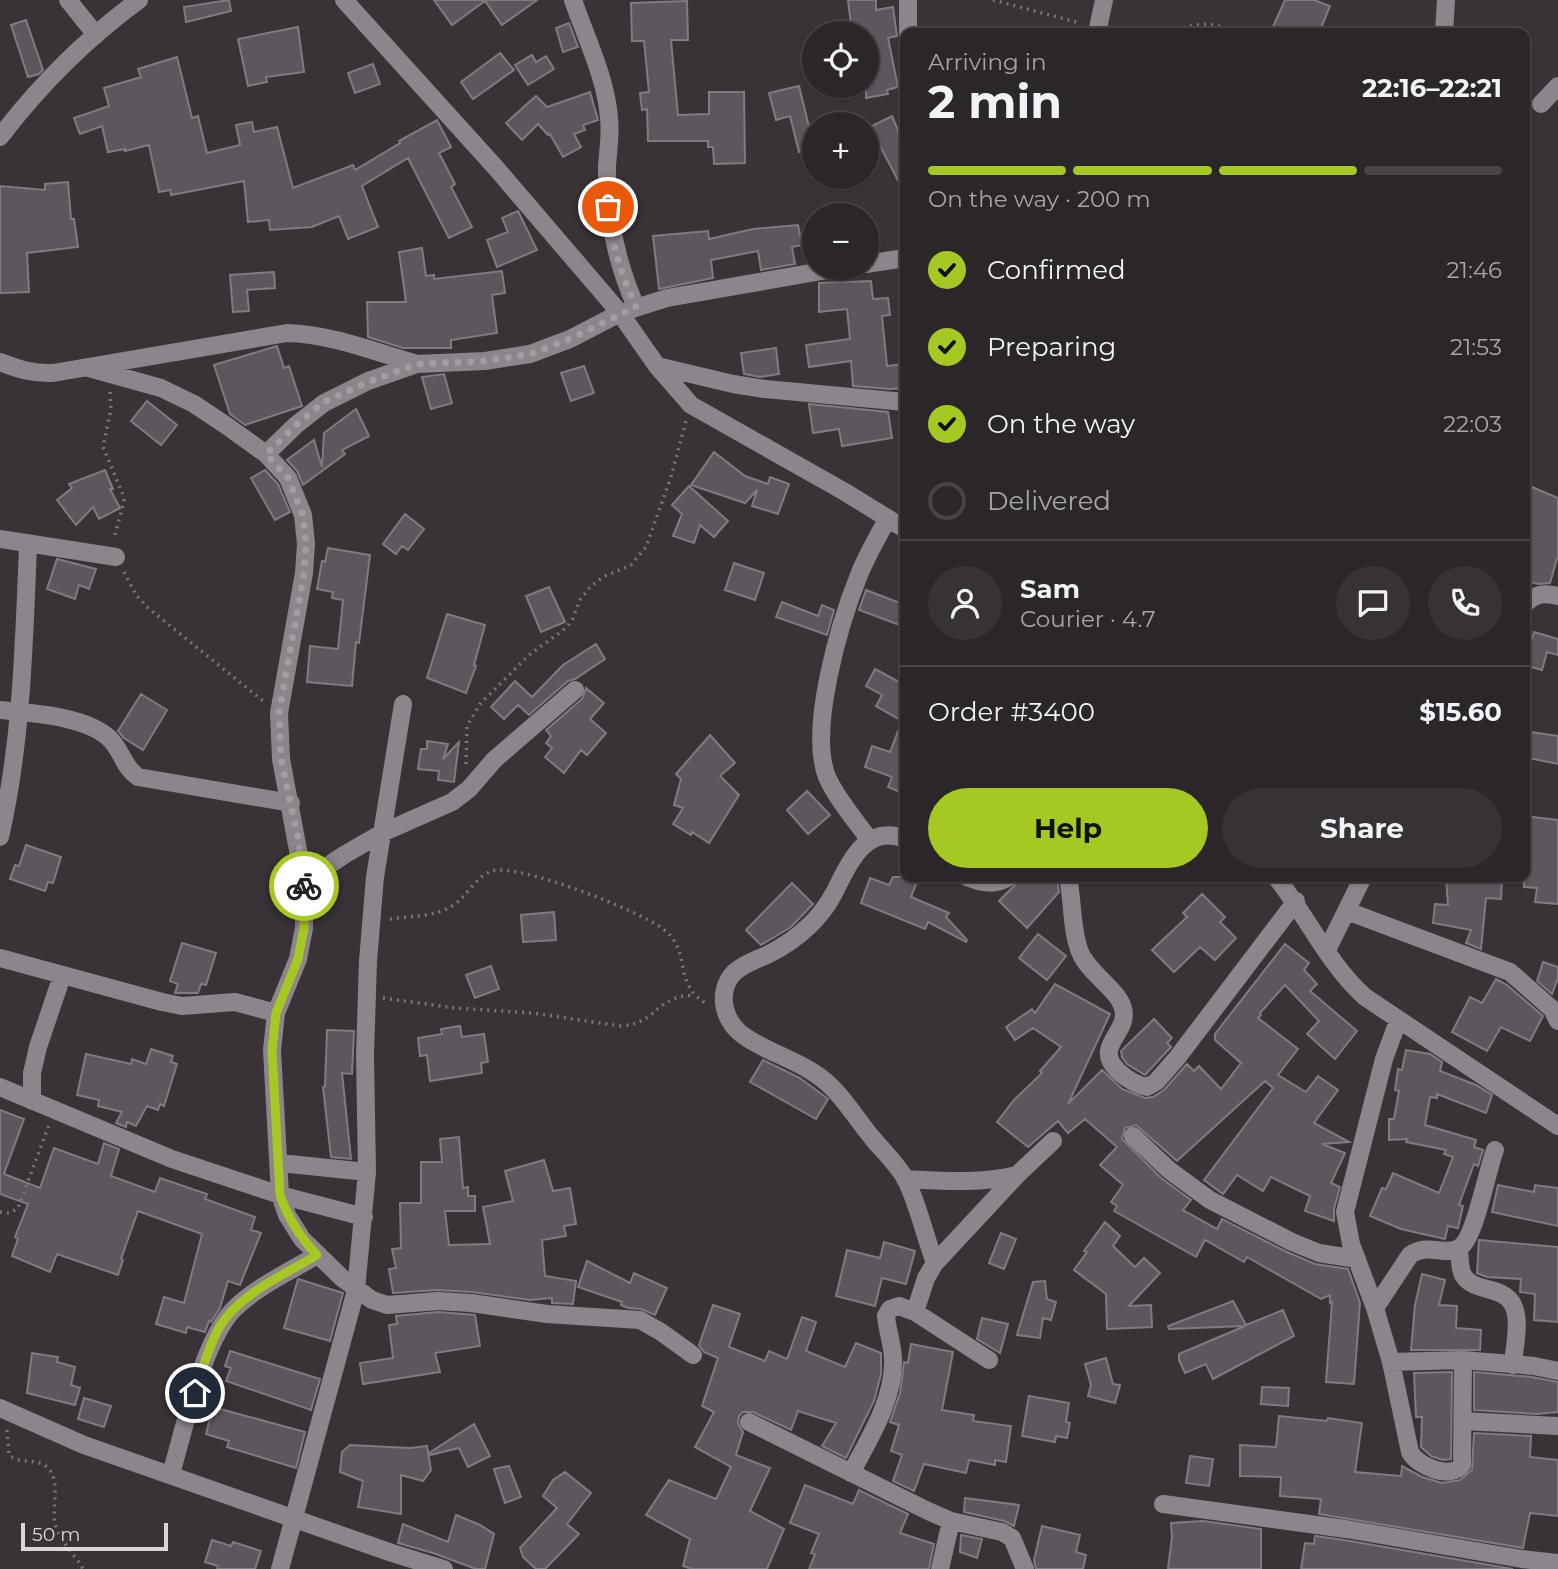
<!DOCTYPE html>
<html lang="en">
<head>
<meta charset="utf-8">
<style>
  body { margin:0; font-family:Montserrat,sans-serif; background:#373236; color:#f1f3f6; height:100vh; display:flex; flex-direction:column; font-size:26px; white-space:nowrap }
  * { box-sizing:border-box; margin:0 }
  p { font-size:23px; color:#a6a5a8 }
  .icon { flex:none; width:38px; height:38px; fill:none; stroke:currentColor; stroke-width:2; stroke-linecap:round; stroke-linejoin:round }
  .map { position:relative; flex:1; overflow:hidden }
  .panel { position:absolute; left:900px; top:28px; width:630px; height:854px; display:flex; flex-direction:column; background:#2b262a; border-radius:14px; box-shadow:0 2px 5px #0004,0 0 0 2px #474347 }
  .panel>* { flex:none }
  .fabs { position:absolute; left:802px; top:21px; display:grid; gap:14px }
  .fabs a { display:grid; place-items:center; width:77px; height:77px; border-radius:50%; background:#2b262a; box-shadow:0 2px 5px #0004,0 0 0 2px #474347; font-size:35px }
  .scale { position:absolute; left:21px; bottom:18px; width:147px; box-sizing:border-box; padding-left:7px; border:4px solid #dad6da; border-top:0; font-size:19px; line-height:24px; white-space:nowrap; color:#dad6da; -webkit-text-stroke:5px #393338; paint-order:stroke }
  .pin { position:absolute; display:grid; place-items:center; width:60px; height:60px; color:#fff; margin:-30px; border:4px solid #fff; border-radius:50%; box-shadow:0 2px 7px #0007 }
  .courier { position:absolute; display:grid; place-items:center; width:70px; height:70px; margin:-35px; border:5px solid #a5c822; border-radius:50%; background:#fff; color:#222; box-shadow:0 2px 9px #0007 }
  .head em { font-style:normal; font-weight:700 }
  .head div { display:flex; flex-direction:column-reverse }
  .head { display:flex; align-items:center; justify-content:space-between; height:119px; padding:0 28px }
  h1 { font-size:46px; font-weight:700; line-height:52px }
  .bar { display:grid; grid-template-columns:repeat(4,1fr); gap:10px 7px; align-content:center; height:84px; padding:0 28px }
  .bar i { height:9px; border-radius:5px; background:#474347 }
  .bar .selected { background:#a5c822 }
  .bar p { grid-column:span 4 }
  .line { display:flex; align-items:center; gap:18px; padding:0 28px; border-top:2px solid #474347 }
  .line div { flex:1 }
  .round { display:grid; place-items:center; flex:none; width:74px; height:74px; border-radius:37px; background:#373236 }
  ol { padding:0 28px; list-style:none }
  li { display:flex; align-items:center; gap:21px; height:77px }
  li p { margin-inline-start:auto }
  li .icon { padding:7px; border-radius:50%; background:#a5c822; color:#111; stroke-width:4 }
  li:last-child { color:#a6a5a8 }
  li i { width:38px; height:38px; border:4px solid #474347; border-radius:50% }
  .cta { display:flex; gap:14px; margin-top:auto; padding:14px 28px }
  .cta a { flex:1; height:80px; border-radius:42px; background:#a5c822; color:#111; font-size:28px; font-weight:700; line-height:80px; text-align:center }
  .cta a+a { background:#373236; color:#f1f3f6 }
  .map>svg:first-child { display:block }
</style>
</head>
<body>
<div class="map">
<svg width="1558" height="1569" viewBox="0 0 1558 1569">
  <rect width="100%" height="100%" fill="#393338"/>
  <path fill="#5d565c" stroke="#817a80" stroke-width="2" d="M229 0 231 11 186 22 184 7Z
    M434 0H537L502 25 485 1 452 25Z
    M848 0H876V10L893 7 897 36 888 38 898 87 887 90 888 94 866 98V33H856L854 25H851Z
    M1285 0H1314L1330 6 1319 33H1281L1272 29Z
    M687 1 688 40H671L678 115 709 114V92H744L745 163 714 164 713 147H708V141H648L647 109 642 110 640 93 649 92 644 41H632L631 3Z
    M26 20 43 70 39 74 28 77 11 25Z
    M569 23 578 47 563 52 556 28Z
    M298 27 304 72 266 77 267 82 248 86 238 39Z
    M500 53 514 70 473 99 461 82Z
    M532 55 536 62 546 56 554 69 528 85 515 65Z
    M177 57 192 118 198 116 207 153 240 145 236 125 252 122 254 132 277 127 293 188 353 165 355 170 400 143 399 141 437 120 451 147 439 153 455 184 451 187 472 227 449 238 408 158 362 186 378 227 348 239 339 216 312 227 270 230 269 220 248 222 244 181 171 195 170 190 159 192 149 145 125 151V149L108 152 102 126 80 134 74 118 109 106 104 88 141 77 138 69Z
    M373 64 380 84 355 93 348 73Z
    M799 86 809 127 814 126V148L799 152 790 116 776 120 769 93Z
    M590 92 598 120 583 125 585 130 574 134 581 147 563 157 550 134 548 135 538 124 522 140 506 123 536 96 547 107Z
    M892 116 898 130 901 186 870 127Z
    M68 182 71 219H74L78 247 27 253 29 292 0 293V186L45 190V184Z
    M518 211 537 250 497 267 487 240 508 232 502 218Z
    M798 225 802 245 792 247 795 264 761 270 758 251 711 260 713 278 659 289 653 236 708 231 709 239 753 229Z
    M422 248 426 276 434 275V279L502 271 505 293 492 295 497 333 451 340V348H403L368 337 367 302H406L399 252Z
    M274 272 275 288 247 290 249 311 233 312 230 275Z
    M871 281 873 299 888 298 890 315 882 316 887 366 904 364 905 388 890 389 853 386 851 361 809 367 806 345 850 339 847 309 819 312V283Z
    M277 346 284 368 289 366 302 406 245 425 230 414 214 365Z
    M776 348 779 374 760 377 744 374 741 353Z
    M584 366 594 393 571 401 561 373Z
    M444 374 452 403 431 409 422 377Z
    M147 401 177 425 161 445 131 421Z
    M809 404 888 412 892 438 842 446 839 429 813 433Z
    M356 409 369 436 342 450 345 454 303 485 297 471 287 460 314 440 322 467 324 433Z
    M714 452 745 476 768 484 770 477 789 484 778 514 752 506 757 490 745 503 691 485Z
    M105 470 113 489H110L120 508 99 519 93 507 76 525 57 500 72 488 69 484Z
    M265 470 278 484 290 512 275 520 251 478Z
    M689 486 728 521 714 537 700 525 694 543 673 536 682 514 672 505Z
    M1532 487 1558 498V555L1550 583 1538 584 1524 580V507Z
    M405 514 424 529 408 550 402 546 396 554 383 544Z
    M328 548 370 555 359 643 356 642 352 686 307 682 310 646 338 649 343 600 332 598 333 592 317 589 322 561 325 562Z
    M57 559 96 569 89 589 79 585 75 599 47 589Z
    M734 563 764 573 755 600 725 590Z
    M549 587 565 622 541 632 526 596Z
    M866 590 905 605V627L859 610Z
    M782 602 818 616 822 605 834 610 827 635 776 617Z
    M447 614 485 625 474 665 476 666 466 693 427 678Z
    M1534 632 1558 639V655L1547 652 1542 670 1524 665Z
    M596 644 605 659 575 679 568 681 529 715 518 705 504 719 491 707 515 681 532 697 563 665Z
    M875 669 905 685V794L888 787 892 777 865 767 872 746 890 752 902 721 876 706 882 695 866 686Z
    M586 688 604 703 590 719 606 733 587 755 581 750 564 773 545 757 552 748 546 743 551 736 546 730 582 699Z
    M141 694 167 710 143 750 124 738 118 731Z
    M1524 731 1558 736V764L1524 757Z
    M710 735 735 763 720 776 739 795 709 843 692 832 691 835 673 824 683 808 674 805 681 779 676 774Z
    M427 741 448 744 443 759 459 742 454 782 438 780 439 771 418 769 421 749H427Z
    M807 791 830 815 808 834 787 810Z
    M1524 816 1558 820V904L1535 902 1537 888 1524 887Z
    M26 845 61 857 53 883 48 882 45 891 10 879 15 865 19 866Z
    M893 877H919L911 897 949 913 946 917 967 940 966 942 928 922 925 929 861 903 870 878 889 885Z
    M1023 877H1052L1057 881 1059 892 1027 928 999 901Z
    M1446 877H1502L1501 899 1486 898 1481 949 1466 943 1471 930 1433 923 1435 904 1448 905Z
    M792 883 813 904 791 927 761 945 746 930Z
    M1202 894 1225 917 1220 922 1236 938 1215 960 1200 947 1174 972 1152 950 1187 917 1183 913Z
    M554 912 556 940 523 942 521 915Z
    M1038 934 1066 956 1047 980 1019 958Z
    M182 943 216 953 206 985 201 984 198 993H175L178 984 170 981Z
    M1285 944 1309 963 1304 970 1317 984 1310 991 1357 1031 1335 1059 1307 1034 1319 1021 1285 985 1260 1013 1261 1015 1258 1018 1298 1049 1278 1075 1306 1092 1318 1076 1338 1090 1314 1123 1349 1142 1322 1144 1345 1153 1331 1183 1340 1187 1334 1209V1221L1305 1211 1310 1196 1271 1177 1263 1191 1237 1175 1223 1194 1204 1180 1273 1088 1265 1081 1177 1161 1136 1125 1125 1128 1122 1139 1161 1178 1191 1200 1183 1210 1217 1229 1222 1219 1287 1252 1315 1264 1348 1269 1360 1303 1354 1384 1326 1382 1332 1302 1330 1303V1295L1321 1299 1247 1257 1244 1262 1205 1240 1196 1257 1114 1211 1117 1206 1111 1202 1123 1185 1100 1165 1117 1147 1085 1119 1068 1133 1058 1121 1028 1147 997 1122 1014 1100 1042 1073 1040 1071 1061 1047 1033 1028 1015 1040 1006 1027 1032 1009 1035 1013 1055 984 1110 1014 1068 1104 1102 1070 1122 1089 1145 1098 1153 1097 1164 1090 1187 1064 1194 1071 1199 1066 1221 1089 1241 1063 1215 1040V1034Z
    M1543 962 1558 967V978L1552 994 1537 981Z
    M491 966 499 989 475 998 466 975Z
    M1496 979 1507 985 1543 1016 1530 1041 1501 1027 1487 1051 1452 1032 1470 997 1482 1003Z
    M1154 1019 1172 1038 1167 1043 1171 1047 1145 1075 1127 1064 1122 1057 1121 1051Z
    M460 1026 462 1037 484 1034 488 1062 481 1063 482 1073 430 1081 427 1055 420 1056 418 1038 442 1034 441 1029Z
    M327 1030 354 1031 352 1074 342 1073 351 1159 331 1157 323 1087 325 1086Z
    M151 1049 173 1056 171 1062 177 1064 164 1106 160 1104 158 1110 147 1106 136 1126 127 1122 126 1127 116 1123 122 1112 98 1106 99 1100 77 1095 86 1054 131 1064 132 1059 146 1064Z
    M1406 1050 1430 1054 1442 1062 1440 1071 1476 1085 1492 1095 1486 1113 1437 1094V1098L1430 1097 1425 1125 1476 1140 1474 1147 1483 1150 1478 1166 1474 1164 1459 1205 1463 1206 1458 1228 1448 1226 1445 1239 1401 1229 1370 1216 1382 1188 1386 1189 1393 1173 1439 1193 1453 1157 1444 1154 1446 1150 1406 1142 1407 1139 1389 1140V1119H1394L1399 1091 1395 1090 1398 1069 1402 1070Z
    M763 1060 800 1078 828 1099 816 1119 750 1082Z
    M0 1110 24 1119 4 1174 40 1188 54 1148 98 1164 104 1143 119 1149 111 1176 155 1192 160 1178 207 1194 205 1199 255 1217 251 1230 261 1233 240 1285 228 1281 220 1308 211 1322 209 1321 205 1332 187 1327 186 1333 156 1324 164 1297 184 1303 202 1234 138 1211 121 1259 123 1260 118 1275 57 1254 50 1272 12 1256 18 1239 15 1237 28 1204 0 1194Z
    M459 1137 463 1188 468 1187V1196H475V1211H445L449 1245 490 1244 483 1207 513 1201 505 1171 544 1160 553 1191 570 1188 576 1224 564 1226 566 1236 542 1240 545 1276 576 1281 573 1304 552 1303V1298L530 1300 472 1292 437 1290 393 1293 389 1269 396 1268 392 1249 401 1248 400 1203H421V1162H442L440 1139Z
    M1498 1185 1534 1192 1535 1185 1558 1188V1226L1492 1212Z
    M1105 1222 1120 1236 1113 1246 1135 1267 1144 1258 1160 1273 1129 1306 1151 1305 1152 1327 1107 1329 1106 1294 1074 1270 1087 1252 1084 1251Z
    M1001 1233 1016 1239 1004 1269 989 1263Z
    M1479 1240 1558 1247V1322L1534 1320 1535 1294 1520 1292 1521 1279 1487 1277 1477 1273Z
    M884 1242 915 1251 906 1284 882 1278 875 1306 836 1296 847 1250 880 1258Z
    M587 1261 630 1283 634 1273 667 1288 655 1315 641 1309 628 1308 621 1305 622 1302 578 1287Z
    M1422 1274 1445 1280 1439 1305 1457 1306 1456 1328 1481 1330 1480 1350H1411L1415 1305Z
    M298 1279 343 1293 330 1341 284 1328Z
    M1045 1281 1047 1299 1056 1302 1051 1320 1043 1318 1040 1338 1017 1335 1033 1282Z
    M1233 1301 1246 1325 1283 1310 1294 1336 1213 1379 1206 1364 1185 1373 1179 1360V1354L1245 1326 1169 1329 1168 1326Z
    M713 1305 740 1314 729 1347 765 1361 769 1351 787 1359 802 1317 816 1322 806 1351 845 1367 856 1343 881 1353V1374L874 1401 846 1458 822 1446 836 1423 798 1411 791 1430 753 1412H743L739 1416 738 1423 743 1432 736 1455 770 1468 750 1511 784 1529 767 1569H692L683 1566 690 1539 646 1515 669 1480 716 1499 731 1467 695 1447 714 1412 702 1406 718 1358 704 1352 699 1345Z
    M438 1312 475 1315 480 1346 435 1353 440 1372 363 1384 360 1363 393 1358 389 1325 397 1324 396 1316Z
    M982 1318 1008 1324 1000 1353 977 1339Z
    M911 1344 953 1352 942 1410 974 1415 973 1421 1011 1426 1006 1462 995 1460V1465L969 1460 966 1473 924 1464 914 1491 893 1481 902 1455 891 1451 899 1425 890 1422 900 1393 904 1362 908 1363Z
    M230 1351 320 1379 311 1410 226 1381 231 1368 225 1366Z
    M32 1353 58 1357 57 1362 75 1367 71 1385 80 1388 75 1405 27 1393Z
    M1106 1358 1113 1384 1120 1385 1115 1403 1088 1396 1091 1385 1085 1364Z
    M1452 1372 1451 1459 1443 1460 1431 1456 1421 1447 1422 1417H1416L1414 1373Z
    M1474 1372 1532 1377 1558 1382V1412L1537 1414 1474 1410Z
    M1262 1387 1289 1388 1288 1406 1261 1404Z
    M1029 1396 1069 1403 1066 1422 1070 1423 1067 1438 1056 1436 1055 1442 1022 1436Z
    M84 1398 111 1406 104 1427 78 1419Z
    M213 1407 305 1432 296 1468 227 1447 229 1441 206 1434Z
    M1279 1416 1327 1421 1328 1418 1362 1423 1355 1472 1401 1476 1402 1466 1422 1477 1442 1483 1460 1480 1472 1470 1474 1433 1531 1436 1530 1457 1558 1460V1516L1530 1513 1523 1548 1319 1514 1321 1499 1280 1496 1281 1477 1240 1476V1445L1276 1447Z
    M474 1424 490 1456 468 1467 459 1448 430 1455 429 1453Z
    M350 1445 410 1448 427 1446 431 1470 423 1481 401 1475V1514L358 1507 363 1481 340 1472 342 1452Z
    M1190 1456 1213 1459 1209 1486 1186 1483Z
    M509 1466 521 1497 505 1503 494 1469Z
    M565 1472 591 1493 567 1524 579 1534 545 1569H536L523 1557 520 1548 557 1508 543 1496 553 1480Z
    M805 1485 853 1504 859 1490 908 1514 900 1533 934 1544 929 1569H809L815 1554 811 1553 819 1534 790 1523Z
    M965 1498 1019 1505 1014 1526 1004 1521 964 1512Z
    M456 1515 480 1525 494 1534 485 1569H476L433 1553 398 1543 403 1524 448 1542Z
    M1203 1521 1261 1529V1569H1168L1172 1537 1171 1523Z
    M1042 1526 1080 1535 1076 1552 1086 1555 1083 1569H1036L1034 1560Z
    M961 1535 982 1539 977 1558 960 1552Z
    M1315 1536 1344 1540 1513 1569H1301L1305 1543 1314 1544Z
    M212 1540 231 1546 233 1542 261 1551 255 1569H217L218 1566 205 1562Z"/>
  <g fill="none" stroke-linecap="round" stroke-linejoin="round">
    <path stroke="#7a757a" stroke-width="3.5" stroke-dasharray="2 5" stroke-linecap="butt" d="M993 0 1080 23
      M1163 33C1188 27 1210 17 1233 33
      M110 392 111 409 103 447 122 492 124 501 114 539
      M124 572 136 595 147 607 263 701
      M466 764 467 726 480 704 529 655 566 628 573 618 580 600 590 587 603 577 631 565 646 547 671 477 686 421
      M390 919C410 916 435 917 452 906 467 897 476 876 492 871 519 863 640 911 663 929 693 951 671 983 707 1004
      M383 998 455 1008 533 1013 621 1026C653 1023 652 1007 676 998 681 996 687 996 693 995
      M0 1212 10 1213 18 1208 49 1125
      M7 1430 9 1455C21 1465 38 1457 49 1469 60 1482 52 1507 55 1523 58 1540 75 1554 83 1569"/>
    <path stroke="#8c858b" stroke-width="18" d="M68 0 96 35
      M344 0 496 168 620 313 657 366 691 405 845 492 905 529
      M573 0C586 38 606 78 609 118 611 134 608 150 607 166 606 216 616 261 636 307
      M1098 28 1104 0
      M908 33V0
      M1444 33 1446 0
      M1541 104 1558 86
      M0 137C39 86 87 38 139 0
      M866 264 905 258
      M0 362C18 369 33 374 53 373L287 333C331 334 375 352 417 364
      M657 366 733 384 765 389 905 402
      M89 368 161 388 194 404 227 426 266 454 288 478 303 515 306 544 304 573 279 713 281 759 304 882V928L298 959 276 1013 272 1050 280 1195 287 1215 302 1239 342 1278 372 1300 387 1305 438 1301 471 1303 547 1314 640 1320 661 1332 693 1355
      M266 454 296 425 324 403 368 381 417 364 485 361 530 354 570 339 620 313 667 298 839 268
      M0 539 116 557
      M1524 605C1535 594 1543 592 1558 596
      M0 710C32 713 85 716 109 738 122 750 123 767 138 777L291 803
      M0 837C22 741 24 643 28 545
      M869 839C855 820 837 799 827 777 808 729 840 622 859 575 867 555 878 536 888 518
      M905 839C865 823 849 864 834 893 820 920 796 940 769 954 756 960 737 966 729 979 719 997 724 1018 739 1032 759 1049 792 1058 814 1073 840 1089 855 1118 874 1140 885 1153 900 1167 907 1182 919 1208 925 1236 935 1263
      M967 877C983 883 994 886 1009 877
      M1068 877C1073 901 1071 929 1080 952 1089 974 1117 988 1123 1008 1130 1034 1091 1046 1119 1072 1128 1080 1136 1085 1147 1087L1156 1082 1177 1058 1296 901
      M1276 877C1307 916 1328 964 1365 997L1558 1126
      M304 882 344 855 382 833 452 802 469 789 494 760 575 690
      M1347 911 1510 972 1552 1009 1558 1021
      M1327 950 1363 877
      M0 958 162 1002 182 1006 235 1002 276 1013
      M1398 1021 1384 1059 1345 1212 1351 1244 1375 1308 1391 1362 1410 1452C1417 1466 1450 1480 1462 1465L1463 1360
      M0 1087 172 1159 280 1195 364 1217
      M32 1101V1073L38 1047 62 976
      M1133 1136 1169 1170 1210 1200 1292 1242 1319 1253 1357 1259
      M280 1163 367 1172
      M905 1179C943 1181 980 1184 1017 1175
      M1459 1248C1460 1257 1459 1267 1463 1275 1473 1293 1504 1285 1513 1305 1521 1321 1514 1347 1513 1365
      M1375 1308 1410 1255C1430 1242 1444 1257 1459 1248 1475 1240 1487 1170 1495 1150
      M915 1312 926 1278 935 1263 1017 1175 1053 1141
      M1391 1362 1463 1360 1534 1366 1558 1371
      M1463 1421 1558 1426
      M749 1422 928 1511 951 1521 1002 1532 1012 1538 1025 1569
      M851 1473C869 1439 894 1400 893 1360 893 1345 887 1330 886 1316L890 1309 899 1306 915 1312 989 1360
      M171 1474C184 1430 203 1339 235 1308 258 1286 289 1272 317 1255
      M1163 1504 1346 1529 1522 1559 1558 1563
      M280 1569 356 1290 367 1172 365 1055 368 961 375 877 403 704
      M940 1569 951 1521"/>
    <path stroke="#8c858b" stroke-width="18" d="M0 1408 84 1445 392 1553 444 1569"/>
  </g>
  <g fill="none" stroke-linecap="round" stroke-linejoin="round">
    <path stroke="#a29da1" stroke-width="7" stroke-dasharray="0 12.6" d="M304 886 298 838 281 759 279 713 304 573 306 544 303 515 288 478 266 454 296 425 324 402 368 382 417 364 485 361 530 354 570 339 636 307C621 275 611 242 608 207"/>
    <path stroke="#a5c822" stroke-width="9" d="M195 1393C202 1371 208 1347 220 1326 241 1293 284 1275 317 1255 300 1237 288 1219 280 1195L272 1050 276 1013 298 959 304 928V886"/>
  </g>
</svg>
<div class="fabs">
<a><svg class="icon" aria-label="locate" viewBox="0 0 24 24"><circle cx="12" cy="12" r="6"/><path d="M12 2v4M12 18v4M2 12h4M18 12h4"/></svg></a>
<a>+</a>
<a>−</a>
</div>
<div class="scale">50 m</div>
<div class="pin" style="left:608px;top:207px;background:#ea580c"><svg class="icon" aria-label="bag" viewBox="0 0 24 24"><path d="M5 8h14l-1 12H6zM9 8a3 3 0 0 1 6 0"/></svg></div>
<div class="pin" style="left:195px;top:1393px;background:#1f2937"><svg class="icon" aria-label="home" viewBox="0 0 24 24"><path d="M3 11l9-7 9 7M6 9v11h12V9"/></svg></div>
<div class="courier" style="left:304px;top:886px"><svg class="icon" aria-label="bike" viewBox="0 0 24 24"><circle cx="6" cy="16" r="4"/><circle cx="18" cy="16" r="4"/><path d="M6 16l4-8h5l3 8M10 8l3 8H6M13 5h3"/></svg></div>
<section class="panel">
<div class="head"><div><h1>2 min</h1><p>Arriving in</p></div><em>22:16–22:21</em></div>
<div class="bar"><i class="selected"></i><i class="selected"></i><i class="selected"></i><i></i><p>On the way · 200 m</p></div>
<ol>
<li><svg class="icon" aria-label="check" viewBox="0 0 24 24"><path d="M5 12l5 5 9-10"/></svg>Confirmed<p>21:46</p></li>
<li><svg class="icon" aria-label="check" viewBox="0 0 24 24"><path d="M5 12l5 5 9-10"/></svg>Preparing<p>21:53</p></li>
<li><svg class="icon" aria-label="check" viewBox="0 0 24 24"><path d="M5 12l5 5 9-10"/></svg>On the way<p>22:03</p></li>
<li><i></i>Delivered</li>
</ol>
<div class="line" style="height:126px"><a class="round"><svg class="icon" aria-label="person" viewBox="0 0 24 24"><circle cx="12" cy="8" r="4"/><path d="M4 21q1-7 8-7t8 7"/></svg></a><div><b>Sam</b><p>Courier · 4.7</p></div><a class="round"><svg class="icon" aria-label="chat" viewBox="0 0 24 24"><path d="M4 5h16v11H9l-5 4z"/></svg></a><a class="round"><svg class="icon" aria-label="phone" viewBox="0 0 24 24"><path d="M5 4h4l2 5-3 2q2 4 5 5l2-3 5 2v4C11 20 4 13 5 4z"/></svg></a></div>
<div class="line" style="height:91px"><div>Order #3400</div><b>$15.60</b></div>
<div class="cta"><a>Help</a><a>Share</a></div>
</section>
</div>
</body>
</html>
